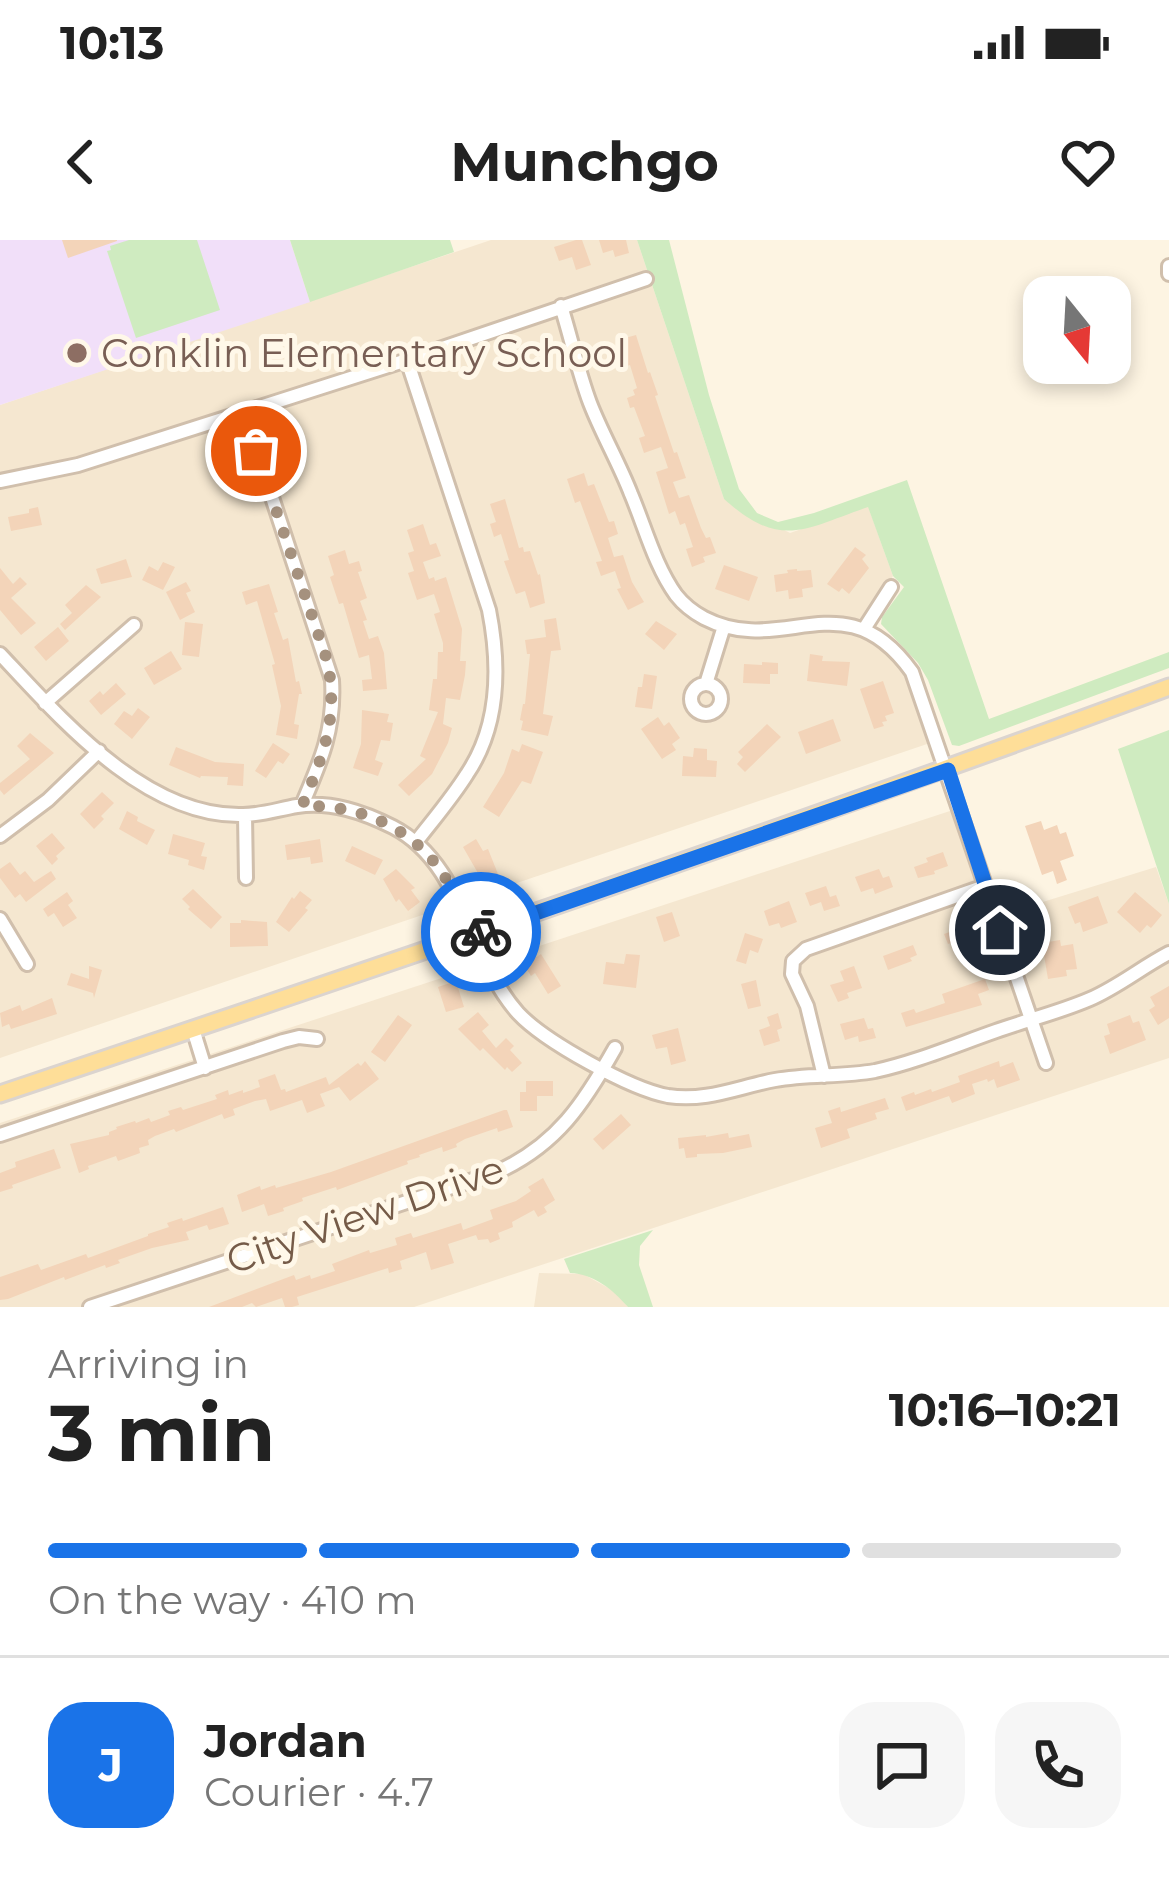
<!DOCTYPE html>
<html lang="en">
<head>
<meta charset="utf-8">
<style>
  body { margin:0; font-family:Montserrat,sans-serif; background:#f6f6f6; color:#222; height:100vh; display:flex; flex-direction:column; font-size:45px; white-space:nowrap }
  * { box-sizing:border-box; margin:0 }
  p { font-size:39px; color:#767676 }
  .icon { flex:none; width:66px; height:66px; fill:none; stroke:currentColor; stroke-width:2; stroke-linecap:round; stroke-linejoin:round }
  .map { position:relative; height:1067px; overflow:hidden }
  .drawer { display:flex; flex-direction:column; background:#fff; flex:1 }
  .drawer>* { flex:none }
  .needle { width:78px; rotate:162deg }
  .fabs { position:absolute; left:1023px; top:36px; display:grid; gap:24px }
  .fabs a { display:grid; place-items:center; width:108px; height:108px; border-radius:24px; background:#fff; box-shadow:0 6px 18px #0003; font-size:60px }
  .pin { position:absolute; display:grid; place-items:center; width:102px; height:102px; color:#fff; margin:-51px; border:6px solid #fff; border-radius:50%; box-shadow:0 3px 12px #0007 }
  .courier { position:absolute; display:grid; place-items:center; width:120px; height:120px; margin:-60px; border:9px solid #1a73e8; border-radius:50%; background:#fff; color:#222; box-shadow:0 3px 15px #0007 }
  .head em { font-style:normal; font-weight:700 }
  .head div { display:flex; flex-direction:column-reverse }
  .head { display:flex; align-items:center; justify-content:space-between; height:204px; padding:0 48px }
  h1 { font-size:78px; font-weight:700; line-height:90px }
  .bar { display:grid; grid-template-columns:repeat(4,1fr); gap:18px 12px; align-content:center; height:144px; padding:0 48px }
  .bar i { height:15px; border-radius:9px; background:#e0e0e0 }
  .bar .current { background:#1a73e8 }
  .bar p { grid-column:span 4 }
  .line { display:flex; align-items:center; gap:30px; padding:0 48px; border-top:3px solid #e0e0e0 }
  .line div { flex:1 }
  .round { display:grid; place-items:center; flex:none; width:126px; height:126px; border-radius:36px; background:#f6f6f6 }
  .status { display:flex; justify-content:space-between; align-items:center; height:84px; padding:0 60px; background:#fff; direction:ltr }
  .status svg { height:33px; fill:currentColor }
  header { display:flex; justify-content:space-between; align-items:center; height:156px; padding:0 48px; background:#fff; font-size:54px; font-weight:700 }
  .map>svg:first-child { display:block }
</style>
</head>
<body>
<div class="status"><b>10:13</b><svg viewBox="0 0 49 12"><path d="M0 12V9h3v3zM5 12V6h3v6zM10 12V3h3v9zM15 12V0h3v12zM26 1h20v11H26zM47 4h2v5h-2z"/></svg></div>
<header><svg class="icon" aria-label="back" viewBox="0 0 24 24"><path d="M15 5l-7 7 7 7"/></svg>Munchgo<svg class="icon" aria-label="heart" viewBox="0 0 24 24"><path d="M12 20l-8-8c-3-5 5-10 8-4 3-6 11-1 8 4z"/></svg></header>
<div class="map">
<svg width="1169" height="1067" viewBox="0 0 1169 1067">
  <rect width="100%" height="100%" fill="#fdf4e2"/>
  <path fill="#f5e7d0" d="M491 0H637L724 259 790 293 868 266 893 336 856 394 885 408 906 433 933 502 0 818V165Z
    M953 570 991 678 1156 627 1169 664V818L414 1067H0V883Z
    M539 1033 583 1034 614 1051 628 1067H534Z"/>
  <path fill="#f1dff9" d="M0 0H290L310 62 0 165Z"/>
  <path fill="#cfebc0" d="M129 0H197L220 70 136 98 107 11 111 10 110 6Z
    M290 0H450L454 12 310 62Z
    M637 0H669L709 155 739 249 757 273 778 282 814 273 907 240 989 479 1169 412V428L959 506 952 505 928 440 918 423 881 384 882 377 904 347 893 336 868 267C804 289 781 310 724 259Z
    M1169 490V664L1118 509Z
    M653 990 640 1006 639 1025 653 1067H628C612 1049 594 1034 570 1033L564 1019Z"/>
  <path fill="#f3d4b9" d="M62 0H117V1L68 18Z
    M576 0H582L591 25 576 30 572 17 559 21 554 7Z
    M599 0H626L629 13 615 17 613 10 603 13Z
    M636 95 648 133 650 132 658 155 655 156 674 213 677 212 686 238 673 242 679 258 689 255 701 288 706 298 710 297 716 313 703 317 705 322 692 327 686 309 693 307 685 283 680 285 675 271 669 274 656 232 668 228 661 207 644 213 639 198 645 196 634 167 630 168 627 158 635 155 633 150 637 148 630 125 617 129 613 117 622 114 618 100Z
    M584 233 588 246 594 244 609 282 614 281 618 294 608 298 614 317 623 315 632 342 644 362 628 370 617 349 621 348 615 331 601 336 596 322 602 321 595 302 580 261 575 263 567 239Z
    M505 259 519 308 523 307 524 312 530 311 538 335 540 334 545 363 530 368 525 351 516 354 504 321 509 320 501 294 494 297 490 284 496 282 490 264Z
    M38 267 42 285 11 291 8 277 29 273V269Z
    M423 284 430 305 436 303 441 316 423 322 429 339 434 337 435 341 446 337 462 389 460 421H466L465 435 460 460 446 458 443 484 452 488 448 503 432 534 409 556 398 545 426 519 420 516 438 472 429 470 433 439H437L438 412H443V403L434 374 440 372 434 354 417 360 408 333 414 331 408 313 414 311 407 290Z
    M855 307 866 315 862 319 869 328 849 354 842 348 839 352 827 344Z
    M345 310 349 324 359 321 362 331 358 332 367 358 360 361 367 380 363 381 369 399 378 396 384 413 387 449 363 451 362 440 372 439 369 415 359 418 343 363 339 364 330 337 334 335 328 316Z
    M126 319 132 337 101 344 96 329Z
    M163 322 175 327 163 350 142 340 149 326 158 331Z
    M724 325 758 337 749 361 715 349Z
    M0 328 13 344 20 337 27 344 11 358 36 383 21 395 0 370Z
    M797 329V331L811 330 813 347 802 349 803 357 789 359 788 350 776 352 774 335 788 333 787 330Z
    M186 342 191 351 186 353 195 372 180 380 166 352Z
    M269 344 278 372 274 373 283 400 288 398 296 442 299 441 302 454H299L294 484 299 485 297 499 276 495 281 466 272 425 275 424 257 361 246 365 242 352Z
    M86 345 101 357 65 390 60 384 72 373 65 365Z
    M556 378 561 410 551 411 543 474 553 476 548 496 521 490 523 481 520 480 523 464H525L530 414H527L525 400 546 397 544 380Z
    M656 381 677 394 664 410 645 394Z
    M185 382 203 384 199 417 182 415Z
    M58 387 69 401 46 421 34 407Z
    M171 411 182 429 154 445 144 428Z
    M810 414 823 416 822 421 850 422 847 446 807 441Z
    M762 422 778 423V434H770V444L743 443 744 424 762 425Z
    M644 434 657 436 652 469 635 467 638 447H642Z
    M883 441 894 473 885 476 887 481 882 482 884 486 874 489 860 449Z
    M116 443 126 454 101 475 89 461 100 451 103 455Z
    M138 468 150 477 132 499 114 484 124 471 132 476Z
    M362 470 389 474 387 482 393 483 390 501 381 500 375 520 383 523 378 536 353 528 361 504Z
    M658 477 664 486 669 482 680 498 672 504 676 510 662 519 641 489Z
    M833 479 841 501 806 514 798 492Z
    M767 484 781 497 745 532 737 524 743 517 738 512Z
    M30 493 54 513 4 555 0 550V543L30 519 17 506Z
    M273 503 290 514 283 524 278 521 266 538 255 531Z
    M522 504 543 512 531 544 522 541 499 577 483 567 504 533 512 509 519 512Z
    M176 507 215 522 244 524 243 546 227 545 228 537 201 536 200 538 169 525Z
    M694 508 707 509V520L717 521 716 537 682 536 683 516 693 517Z
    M102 552 114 563 101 576 104 579 94 589 80 574Z
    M127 571 138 577 137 581 155 590 147 605 119 589Z
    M1041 581 1044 590 1057 585 1060 594 1066 592 1074 616 1060 621 1067 640 1057 644 1053 631 1042 635 1025 586Z
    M52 593 65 608 56 616 58 619 52 625 36 606Z
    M173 594 205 603 201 616 207 617 204 630 188 625 189 620 168 614Z
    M320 599 323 622 311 624 310 617 287 620 285 605Z
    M476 599 483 611 488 609 498 634 483 642 463 607Z
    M352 606 383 620 375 635 345 621Z
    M943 612 948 626 934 631 935 634 918 638 914 627 928 622 926 618Z
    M10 622 20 635 25 631 34 642 51 631 56 639 26 662 20 654 15 658 0 638V629Z
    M396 629 415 648 411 650 420 662 408 671 399 659 396 662 383 639Z
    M879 629 883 638 889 636 893 647 875 654 873 648 861 652 855 637Z
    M826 646 830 657 836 655 840 666 824 671 821 662 810 666 805 653Z
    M193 649 222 677 211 689 188 669 190 667 182 659Z
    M300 651 312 660 305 668 308 670 289 692 276 682 292 657 294 659Z
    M67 652 73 661 68 665 77 678 63 687 54 673 48 677 43 669Z
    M1135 652 1162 675 1151 688 1147 685 1140 693 1117 672Z
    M1098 656 1108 683 1083 692 1080 682 1075 684 1068 667Z
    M789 661 797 682 781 688 779 683 769 686 764 671Z
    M672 672 680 696 664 702 656 677Z
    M241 680 267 682 268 706 230 707V683H241Z
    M958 689 960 695 969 691 975 707 959 714 954 702 948 704 944 694Z
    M745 693 763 699 758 713 750 710 746 724 736 721Z
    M1060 700 1061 706 1073 704 1077 729 1066 730 1067 736 1048 739 1042 703Z
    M913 705 917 715 910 718 912 721 888 730 883 716Z
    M541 714 561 746 548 754 535 733 531 736 524 725Z
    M626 714 640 715 636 748 603 744 606 722 624 724Z
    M89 726 102 730 94 758 93 753 67 745 71 733 89 739Z
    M854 726 862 748 847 753 849 758 838 762 830 745 844 741 840 731Z
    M985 739 989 750 978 754 982 765 906 787 901 773 914 769 916 773 945 763 942 754Z
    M756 740 761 766 748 769 741 744Z
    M456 741 464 767 446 772 438 747Z
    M1169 746V778L1158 785 1149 770 1155 766 1150 757Z
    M52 758 57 774 11 789 9 784 2 787 0 773 20 765 22 771Z
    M478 772 489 785 482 791 496 808 506 798 514 806 510 810 522 823 512 832 507 827 505 830 483 808 480 811 458 789Z
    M778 773 782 788 777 790 780 801 764 806 759 790 770 786 767 777Z
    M398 775 412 785 385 822 371 812Z
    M1130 775 1133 783 1139 781 1146 800 1110 814 1104 796 1110 794 1107 784Z
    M864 778 868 789 873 788 876 798 859 802 858 796 845 800 840 784Z
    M678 788 686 821 671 825 667 807 656 809 652 795Z
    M365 821 379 839 350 861 339 847 320 854 325 866 307 873 302 860 270 871 266 859 255 861 233 869 235 875 224 879 222 874 176 892 174 889 155 896 148 900 149 905 139 908 140 913 118 921 116 916 88 926 89 929 79 933 70 904 109 895V892L117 889 116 887 135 881 136 883 149 878 151 882 170 875 168 871 181 867 183 870 217 859 215 855 228 850 229 855 243 850V853L260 847 258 840 275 834 281 850 285 849 286 852 326 837 329 845 358 823 361 826Z
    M999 821 1000 827 1013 822 1020 840 997 848 994 839 988 842 987 839 972 844 975 854 952 863 949 856 906 871 901 857 914 852 915 855 931 849 932 852 960 842 958 836Z
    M526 841H553V856H537V871H520V852H526Z
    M885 858 889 869 875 873 877 879 847 889 850 898 821 908 815 888 832 883 828 871 840 867 841 872Z
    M504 870H507L513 887 498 892 497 888 465 899 456 904 457 907 443 912 442 907 419 915 420 917 407 921 408 924 337 950 336 947 302 958 303 961 283 968 284 971 268 976 264 964 242 972 237 955 260 946 261 950 275 945 276 948 331 932Z
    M621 874 631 885 603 910 593 899Z
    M728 893 729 898 749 894 752 907 723 913 697 914V917L686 918 684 908 679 909 678 898 706 895V897Z
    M54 909 61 928 12 945 13 948 0 952V933L16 927 15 922Z
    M543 938 555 960 544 967 547 972 538 977 534 970 512 982 513 987 498 993 500 999 490 1003 488 999 478 1000 476 995 448 1004 454 1023 431 1030 426 1012 400 1021 402 1029 389 1033 388 1028 297 1057 299 1065 292 1067H285L282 1058 256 1067 252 1063 242 1067H209L294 1035 296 1040 310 1035 311 1039 335 1031 332 1024 369 1010 370 1013 397 1005 395 998 411 993 413 998 461 983 463 990 493 979 490 970 516 961 531 951 528 947Z
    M223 967 229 984 209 990 207 985 186 992 189 1000 152 1008 118 1020 120 1023 106 1028 105 1025 65 1040 64 1037 8 1059 0 1060V1037L38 1024 41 1030 86 1014 88 1018 148 996V994L169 987 167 983 182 978 183 981Z"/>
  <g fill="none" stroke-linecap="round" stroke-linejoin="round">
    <g stroke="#d0bfac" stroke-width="18">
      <path id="minor" d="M1169 26V34
        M561 66C571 98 578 131 590 163 602 194 619 223 631 254 645 287 655 326 676 355 683 364 693 372 704 378 783 419 844 337 912 432L1046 823
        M407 120 489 370C500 426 500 485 467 534 452 558 433 580 416 602
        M244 172 332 440C335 489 321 521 302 565
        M0 241 78 225 407 120 646 39
        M864 389 891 347
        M0 414C61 479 146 578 243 575 261 575 279 569 297 566 331 561 363 572 393 587 464 624 468 717 518 773 544 801 630 849 668 856 706 862 738 847 775 840 808 834 842 837 875 831 916 822 956 805 996 791 1027 780 1060 772 1090 759 1118 747 1142 727 1169 713
        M706 444 724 386
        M691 459a15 15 0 1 1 30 0a15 15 0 1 1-30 0Z
        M45 463 134 385
        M245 575 246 638
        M0 596 48 560 99 511
        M0 679 27 724
        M193 789 205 828
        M824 836 807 766 792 734 793 721 806 709 985 646
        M0 895 283 801 299 797 317 799
        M90 1067 497 932C557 905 584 863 615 808"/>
    </g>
    <g stroke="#dbd4cf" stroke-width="21">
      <path id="major" d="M0 854C391 723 782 590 1169 447"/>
    </g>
    <use href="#minor" stroke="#fff" stroke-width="12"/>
    <use href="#major" stroke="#fede98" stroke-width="15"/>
  </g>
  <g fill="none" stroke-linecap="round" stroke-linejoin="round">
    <path stroke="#a5917e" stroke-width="12" stroke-dasharray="0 21.6" d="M256 211 327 420C339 477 324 514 302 566 358 564 412 587 443 634 455 653 463 675 472 695L481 692"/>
    <path stroke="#1a73e8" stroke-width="15" d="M481 692 948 530 1000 690"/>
  </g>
  <circle fill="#8d6e63" stroke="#fff8e9" stroke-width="4.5" cx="77" cy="113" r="12"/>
  <g text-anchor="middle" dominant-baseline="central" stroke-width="10" stroke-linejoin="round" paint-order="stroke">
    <g font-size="39" fill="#785e54" stroke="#fff8e9" text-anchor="start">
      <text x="101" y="113">Conklin Elementary School</text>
    </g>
    <g font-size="39" fill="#755b48" stroke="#fff8e9">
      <text transform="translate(365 974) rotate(-19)">City View Drive</text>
    </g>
  </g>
</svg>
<div class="fabs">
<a><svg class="needle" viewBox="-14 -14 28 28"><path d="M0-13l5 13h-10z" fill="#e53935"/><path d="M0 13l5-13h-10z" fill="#767676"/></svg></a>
</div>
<div class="pin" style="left:256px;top:211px;background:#ea580c"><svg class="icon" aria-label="bag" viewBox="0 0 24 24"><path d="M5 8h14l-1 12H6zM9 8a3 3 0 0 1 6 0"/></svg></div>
<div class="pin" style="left:1000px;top:690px;background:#1f2937"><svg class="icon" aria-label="home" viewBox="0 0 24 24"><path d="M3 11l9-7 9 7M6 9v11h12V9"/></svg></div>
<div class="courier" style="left:481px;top:692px"><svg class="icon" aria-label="bike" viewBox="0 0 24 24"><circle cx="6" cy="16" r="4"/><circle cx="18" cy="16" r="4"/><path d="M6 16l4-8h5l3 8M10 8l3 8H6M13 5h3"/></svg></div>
</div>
<section class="drawer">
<div class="head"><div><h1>3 min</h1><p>Arriving in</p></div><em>10:16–10:21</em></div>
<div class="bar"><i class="current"></i><i class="current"></i><i class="current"></i><i></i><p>On the way · 410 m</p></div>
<div class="line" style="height:216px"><b class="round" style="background:#1a73e8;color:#fff">J</b><div><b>Jordan</b><p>Courier · 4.7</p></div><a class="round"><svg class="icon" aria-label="chat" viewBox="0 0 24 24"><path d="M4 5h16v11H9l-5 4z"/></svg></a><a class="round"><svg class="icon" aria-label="phone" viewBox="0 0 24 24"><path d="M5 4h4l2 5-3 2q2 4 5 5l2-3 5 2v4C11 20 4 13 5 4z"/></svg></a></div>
</section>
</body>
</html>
